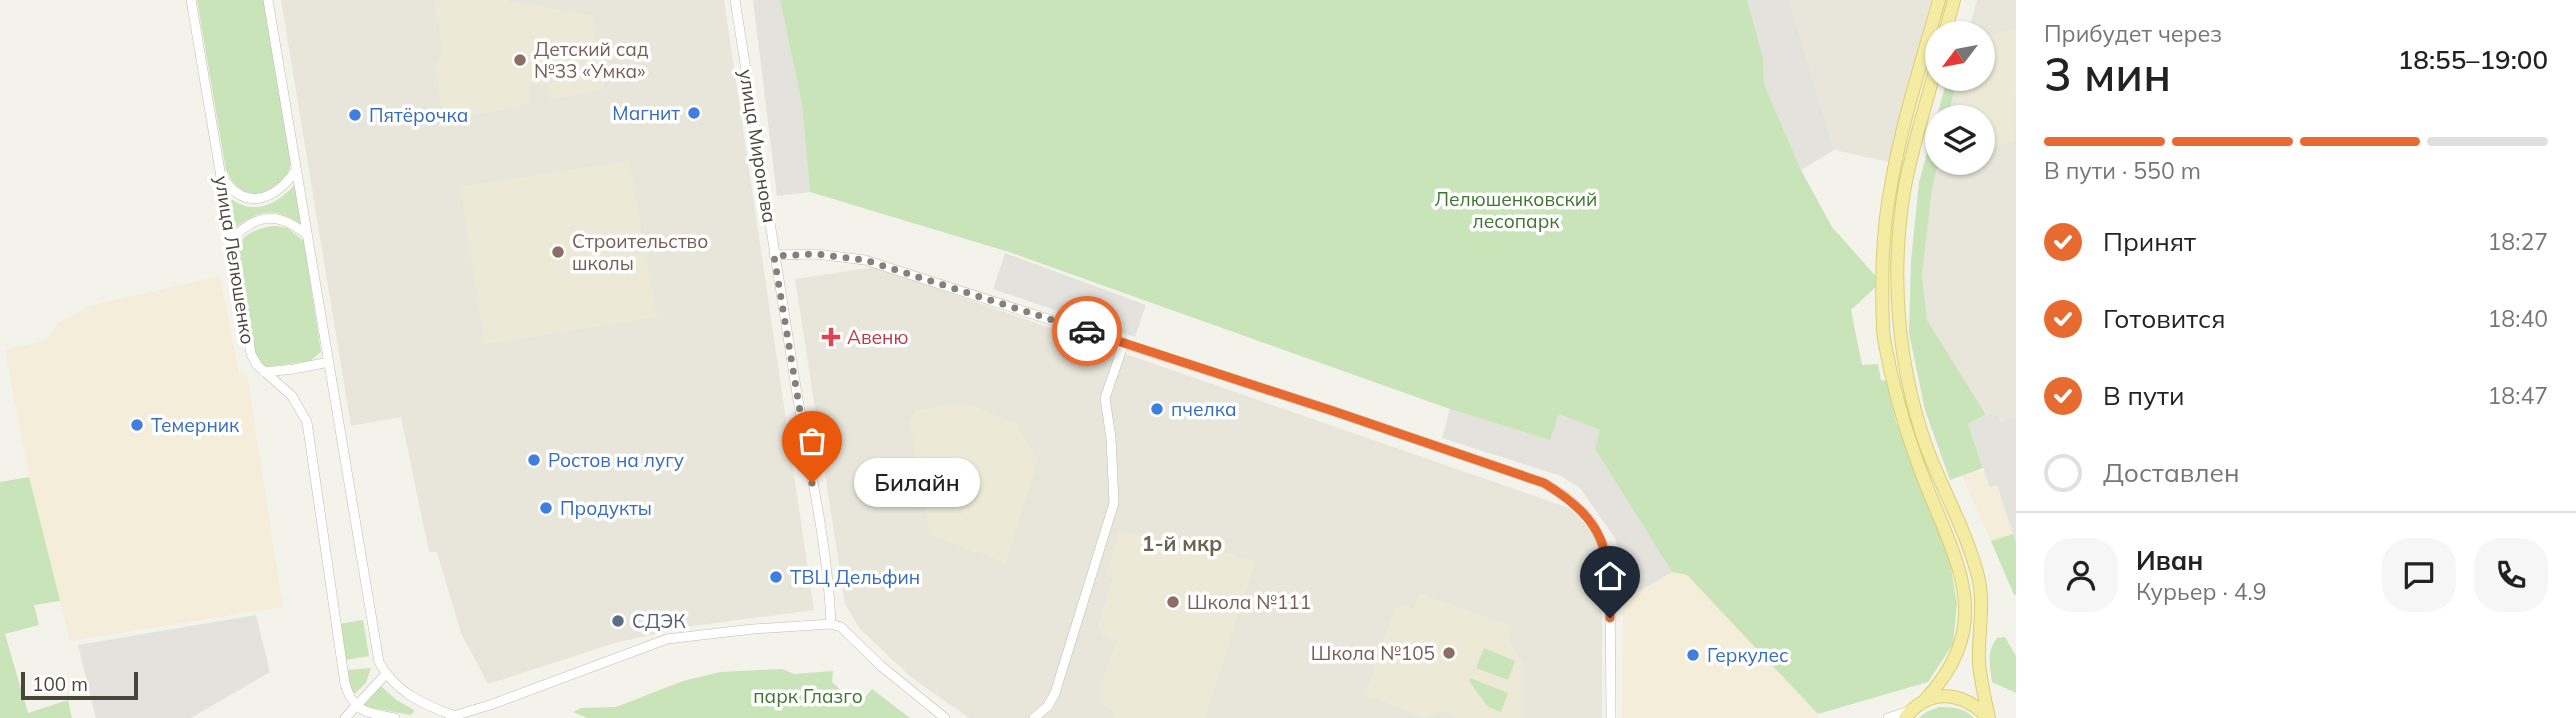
<!DOCTYPE html>
<html lang="ru">
<head>
<meta charset="utf-8">
<style>
  body { margin:0; font-family:Mulish,sans-serif; background:#f6f6f6; color:#222; height:100vh; display:flex; flex-direction:column; font-size:26px; white-space:nowrap }
  * { box-sizing:border-box; margin:0 }
  p { font-size:23px; color:#767676 }
  .icon { flex:none; width:38px; height:38px; fill:none; stroke:currentColor; stroke-width:2; stroke-linecap:round; stroke-linejoin:round }
  .map { position:relative; flex:1; overflow:hidden }
  .sheet { display:flex; flex-direction:column; background:#fff; width:560px }
  .sheet>* { flex:none }
  .needle { width:46px; rotate:238deg }
  .fabs { position:absolute; left:1925px; top:21px; display:grid; gap:14px }
  .fabs a { display:grid; place-items:center; width:70px; height:70px; border-radius:50%; background:#fff; box-shadow:0 2px 5px #0004; font-size:35px }
  .scale { position:absolute; left:21px; bottom:18px; width:117px; box-sizing:border-box; padding-left:7px; border:4px solid #48453a; border-top:0; font-size:19px; line-height:24px; white-space:nowrap; color:#48453a; -webkit-text-stroke:5px #fff; paint-order:stroke }
  .pin { position:absolute; display:grid; place-items:center; width:60px; height:60px; color:#fff; margin:-72px -30px; border-radius:50% 50% 50% 0; rotate:-45deg; box-shadow:0 0 7px #0007 }
  .pin .icon { rotate:45deg }
  .courier { position:absolute; display:grid; place-items:center; width:70px; height:70px; margin:-35px; border:5px solid #e76b30; border-radius:50%; background:#fff; color:#222; box-shadow:0 2px 9px #0007 }
  .bubble { position:absolute; height:49px; border-radius:24px; background:#fff; box-shadow:0 2px 5px #0004; font-size:23px; font-weight:600; line-height:49px; text-align:center }
  .head em { font-style:normal; font-weight:600 }
  .head div { display:flex; flex-direction:column-reverse }
  .head { display:flex; align-items:center; justify-content:space-between; height:119px; padding:0 28px }
  h1 { font-size:46px; font-weight:600; line-height:52px }
  .bar { display:grid; grid-template-columns:repeat(4,1fr); gap:10px 7px; align-content:center; height:84px; padding:0 28px }
  .bar i { height:9px; border-radius:5px; background:#e0e0e0 }
  .bar .active { background:#e76b30 }
  .bar p { grid-column:span 4 }
  .line { display:flex; align-items:center; gap:18px; padding:0 28px; border-top:2px solid #e0e0e0 }
  .line div { flex:1 }
  .round { display:grid; place-items:center; flex:none; width:74px; height:74px; border-radius:28px; background:#f6f6f6 }
  ol { padding:0 28px; list-style:none }
  li { display:flex; align-items:center; gap:21px; height:77px }
  li p { margin-inline-start:auto }
  li .icon { padding:7px; border-radius:50%; background:#e76b30; color:#fff; stroke-width:4 }
  li:last-child { color:#767676 }
  li i { width:38px; height:38px; border:4px solid #e0e0e0; border-radius:50% }
  main { display:flex; flex:1; min-height:0 }
  .map>svg:first-child { display:block }
</style>
</head>
<body>
<main>
<div class="map">
<svg width="2016" height="718" viewBox="0 0 2016 718">
  <rect width="100%" height="100%" fill="#f4f3eb"/>
  <path fill="#e8e6da" d="M281 0H724L814 610 693 626 618 642 488 684 461 633 437 552H429L401 417 351 426Z
    M1789 0H1931L1889 162 1834 150Z
    M1977 0H2016V415L2001 422 1995 411 1986 415 1927 321 1922 275 1932 189 1938 163H1983V117H1948L1957 79H1983V33H1968Z
    M875 267 1569 508 1591 529 1602 555V718H969L912 678 860 629 845 604 795 279Z"/>
  <path fill="#f4edd9" d="M220 276 239 373 247 374 283 607 70 641 30 482 5 350 46 340 57 324 92 305Z
    M1984 471 1990 487 1997 485 2013 534 1991 541 1962 476Z
    M1672 572 1687 575 1818 714V718H1622L1623 596 1638 592Z"/>
  <path fill="#e4e2dc" d="M753 0H780L802 104 810 192 777 196Z
    M1747 0H1789L1834 150 1801 170 1764 84 1763 57Z
    M1005 253 1146 305 1135 337 993 289Z
    M1450 409 1550 440 1559 414 1601 430 1595 449 1672 572 1638 592 1623 596 1619 552 1615 538 1580 488 1561 476 1442 438Z
    M1995 411 2001 422 2016 415V543L1997 485 1990 487 1968 424Z
    M256 615 270 672 191 718H96L78 645Z"/>
  <path fill="#ecead7" d="M434 0H507V3L518 2 592 16 604 84 603 88 601 90 551 99 548 83 528 86 530 102 521 104V107L443 119 436 65 443 53Z
    M2016 28 2015 139 2011 142 1983 150V117H1954L1960 79H1983V36Z
    M629 161 657 317 485 344 460 187Z
    M962 402 1015 423 1038 459 1006 563 930 535 910 421 916 411Z
    M1120 530 1192 552 1195 543 1255 562 1205 718H1114L1116 710 1102 705V682L1117 640 1103 636 1098 626 1113 578 1106 575Z
    M1419 593 1512 626 1508 639 1522 662V718H1461L1441 711 1424 717 1365 695 1395 609 1403 605 1414 609Z"/>
  <path fill="#c9e4b8" d="M197 0H264L291 163C283 200 241 207 226 170Z
    M780 0H1747L1763 57 1764 84 1801 170 1832 227 1881 282 1851 310 1862 365 1878 364 1881 380 1886 381 1896 422 1949 556 1957 604 1953 644 1928 682 1818 714 1687 575 1672 572 1595 449 1600 430 1559 414 1550 440 1450 409 1009 252 810 192 802 104Z
    M1947 79H1957L1948 117H1937L1938 163 1932 189 1922 275 1927 320 1986 415 1968 424 1983 468 1950 480 1925 410 1909 333 1911 261 1919 182Z
    M297 182 303 227C278 206 260 209 234 228L230 198C254 217 279 204 297 182Z
    M276 226 287 228 304 241 321 352 310 361 266 367 254 353 237 246C246 232 261 227 276 226Z
    M29 477 60 601 34 605 39 625 5 634 28 713 68 700 72 718H0V482Z
    M2013 534 2016 543V594L2014 595 1991 541Z
    M363 620 369 656 345 660 339 624Z
    M2005 637 2016 656V693L1992 682C1990 666 1986 652 1997 638Z
    M1484 648 1515 661 1508 680 1476 668Z
    M371 668 366 683 352 696 347 670Z
    M782 669 794 674 833 671 832 682 843 692 866 696 872 689 910 718H587L573 712 581 708 616 707 683 681 720 672Z
    M1470 678 1508 693 1501 712 1488 707 1469 681Z
    M381 686 395 699 414 710V712L410 715 363 706Z
    M1939 707C1952 707 1965 708 1974 718H1919L1926 712Z"/>
  <g fill="none" stroke-linecap="round" stroke-linejoin="round">
    <g stroke="#bfbcaf" stroke-width="10">
      <path id="minor" d="M191 0 251 354 257 365 292 396 307 422 345 684C353 712 368 713 395 718
        M268 0 379 662C395 692 424 705 455 716
        M735 0C756 131 776 263 797 394 810 470 828 547 831 624
        M223 179C247 212 276 199 296 170
        M231 240C257 212 279 212 307 235
        M774 255 816 254 865 260 1333 411 1544 483 1569 499 1591 521 1606 551 1610 575 1611 718
        M264 372 294 369 329 362
        M450 717 493 704 667 639 753 629 831 624 841 627 881 666 945 718
        M345 718 386 674
        M1034 718 1048 706 1055 693 1114 503 1111 438 1105 398 1124 343
        M1888 718 1909 711"/>
    </g>
    <g stroke="#dacd74" stroke-width="14">
      <path id="major" d="M1945 33 1954 0
        M1937 63C1926 104 1913 145 1905 186 1890 272 1897 361 1925 443 1941 488 1966 529 1978 576 1985 604 1978 632 1979 661 1980 680 1985 699 1989 718
        M1925 700C1995 624 1959 567 1926 485 1911 447 1899 409 1890 369 1888 355 1883 341 1883 327 1881 280 1882 231 1891 185 1902 122 1922 61 1939 0
        M1905 718C1929 687 1963 691 1988 718"/>
    </g>
    <use href="#minor" stroke="#fff" stroke-width="9"/>
    <use href="#major" stroke="#f5eca3" stroke-width="12"/>
  </g>
  <g fill="none" stroke-linecap="round" stroke-linejoin="round">
    <path stroke="#848278" stroke-width="7" stroke-dasharray="0 12.6" d="M812 483 774 256 816 254 865 260 1087 331"/>
    <path stroke="#e76b30" stroke-width="9" d="M1087 331 1333 411 1544 483C1606 521 1610 549 1610 618"/>
  </g>
  <g fill="#8d6e63" stroke="#fff" stroke-width="2.5">
    <circle cx="520" cy="60" r="7"/>
    <circle cx="558" cy="252" r="7"/>
    <circle cx="1173" cy="602" r="7"/>
    <circle cx="1449" cy="653" r="7"/>
  </g>
  <g fill="#3f7fe0" stroke="#fff" stroke-width="2.5">
    <circle cx="694" cy="113" r="7"/>
    <circle cx="355" cy="115" r="7"/>
    <circle cx="1157" cy="409" r="7"/>
    <circle cx="137" cy="425" r="7"/>
    <circle cx="534" cy="460" r="7"/>
    <circle cx="546" cy="508" r="7"/>
    <circle cx="776" cy="577" r="7"/>
    <circle cx="1693" cy="655" r="7"/>
  </g>
  <path fill="#e0444e" stroke="#fff" stroke-width="2.5" d="M827.5 326.5h7v7h7v7h-7v7h-7v-7h-7v-7h7z"/>
  <circle fill="#5c6f8a" stroke="#fff" stroke-width="2.5" cx="618" cy="621" r="7"/>
  <g text-anchor="middle" dominant-baseline="central" stroke-width="7" stroke-linejoin="round" paint-order="stroke">
    <g font-size="19" fill="#785e54" stroke="#fff" text-anchor="start">
      <text x="534" y="49">Детский сад<tspan x="534" dy="22">№33 «Умка»</tspan></text>
      <text x="572" y="241">Строительство<tspan x="572" dy="22">школы</tspan></text>
      <text x="1187" y="602">Школа №111</text>
      <text x="1435" y="653" text-anchor="end">Школа №105</text>
    </g>
    <g font-size="19" fill="#366cbe" stroke="#fff" text-anchor="start">
      <text x="680" y="113" text-anchor="end">Магнит</text>
      <text x="369" y="115">Пятёрочка</text>
      <text x="1171" y="409">пчелка</text>
      <text x="151" y="425">Темерник</text>
      <text x="548" y="460">Ростов на лугу</text>
      <text x="560" y="508">Продукты</text>
      <text x="790" y="577">ТВЦ Дельфин</text>
      <text x="1707" y="655">Геркулес</text>
    </g>
    <g font-size="19" fill="#48453a" stroke="#fff">
      <text transform="translate(758 146) rotate(81)">улица Миронова</text>
      <text transform="translate(235 260) rotate(81)">улица Лелюшенко</text>
    </g>
    <g font-size="19" fill="#3f7531" stroke="#fff">
      <text x="1516" y="199">Лелюшенковский<tspan x="1516" dy="22">лесопарк</tspan></text>
      <text x="808" y="696">парк Глазго</text>
    </g>
    <g font-size="19" fill="#be3a42" stroke="#fff" text-anchor="start">
      <text x="847" y="337">Авеню</text>
    </g>
    <g font-size="19" fill="#4e5e75" stroke="#fff" text-anchor="start">
      <text x="632" y="621">СДЭК</text>
    </g>
    <g font-size="21" font-weight="bold" fill="#6a6452" stroke="#fff">
      <text x="1182" y="543">1-й мкр</text>
    </g>
  </g>
</svg>
<div class="fabs">
<a><svg class="needle" viewBox="-14 -14 28 28"><path d="M0-13l5 13h-10z" fill="#e53935"/><path d="M0 13l5-13h-10z" fill="#767676"/></svg></a>
<a><svg class="icon" aria-label="layers" viewBox="0 0 24 24"><path d="M12 4l9 5-9 5-9-5zM3 14l9 5 9-5"/></svg></a>
</div>
<div class="scale">100 m</div>
<div class="pin" style="left:812px;top:483px;background:#ea580c"><svg class="icon" aria-label="bag" viewBox="0 0 24 24"><path d="M5 8h14l-1 12H6zM9 8a3 3 0 0 1 6 0"/></svg></div>
<div class="pin" style="left:1610px;top:618px;background:#1f2937"><svg class="icon" aria-label="home" viewBox="0 0 24 24"><path d="M3 11l9-7 9 7M6 9v11h12V9"/></svg></div>
<div class="courier" style="left:1087px;top:331px"><svg class="icon" aria-label="car" viewBox="0 0 24 24"><path d="M5 17H2v-5l4-1 3-4h7l3 4 3 1v5h-3M9 17h6M6 11h13"/><circle cx="7" cy="17" r="2"/><circle cx="17" cy="17" r="2"/></svg></div>
<div class="bubble" style="left:854px;top:458px;width:126px">Билайн</div>
</div>
<section class="sheet">
<div class="head"><div><h1>3 мин</h1><p>Прибудет через</p></div><em>18:55–19:00</em></div>
<div class="bar"><i class="active"></i><i class="active"></i><i class="active"></i><i></i><p>В пути · 550 m</p></div>
<ol>
<li><svg class="icon" aria-label="check" viewBox="0 0 24 24"><path d="M5 12l5 5 9-10"/></svg>Принят<p>18:27</p></li>
<li><svg class="icon" aria-label="check" viewBox="0 0 24 24"><path d="M5 12l5 5 9-10"/></svg>Готовится<p>18:40</p></li>
<li><svg class="icon" aria-label="check" viewBox="0 0 24 24"><path d="M5 12l5 5 9-10"/></svg>В пути<p>18:47</p></li>
<li><i></i>Доставлен</li>
</ol>
<div class="line" style="height:126px"><a class="round"><svg class="icon" aria-label="person" viewBox="0 0 24 24"><circle cx="12" cy="8" r="4"/><path d="M4 21q1-7 8-7t8 7"/></svg></a><div><b>Иван</b><p>Курьер · 4.9</p></div><a class="round"><svg class="icon" aria-label="chat" viewBox="0 0 24 24"><path d="M4 5h16v11H9l-5 4z"/></svg></a><a class="round"><svg class="icon" aria-label="phone" viewBox="0 0 24 24"><path d="M5 4h4l2 5-3 2q2 4 5 5l2-3 5 2v4C11 20 4 13 5 4z"/></svg></a></div>
</section>
</main>
</body>
</html>
